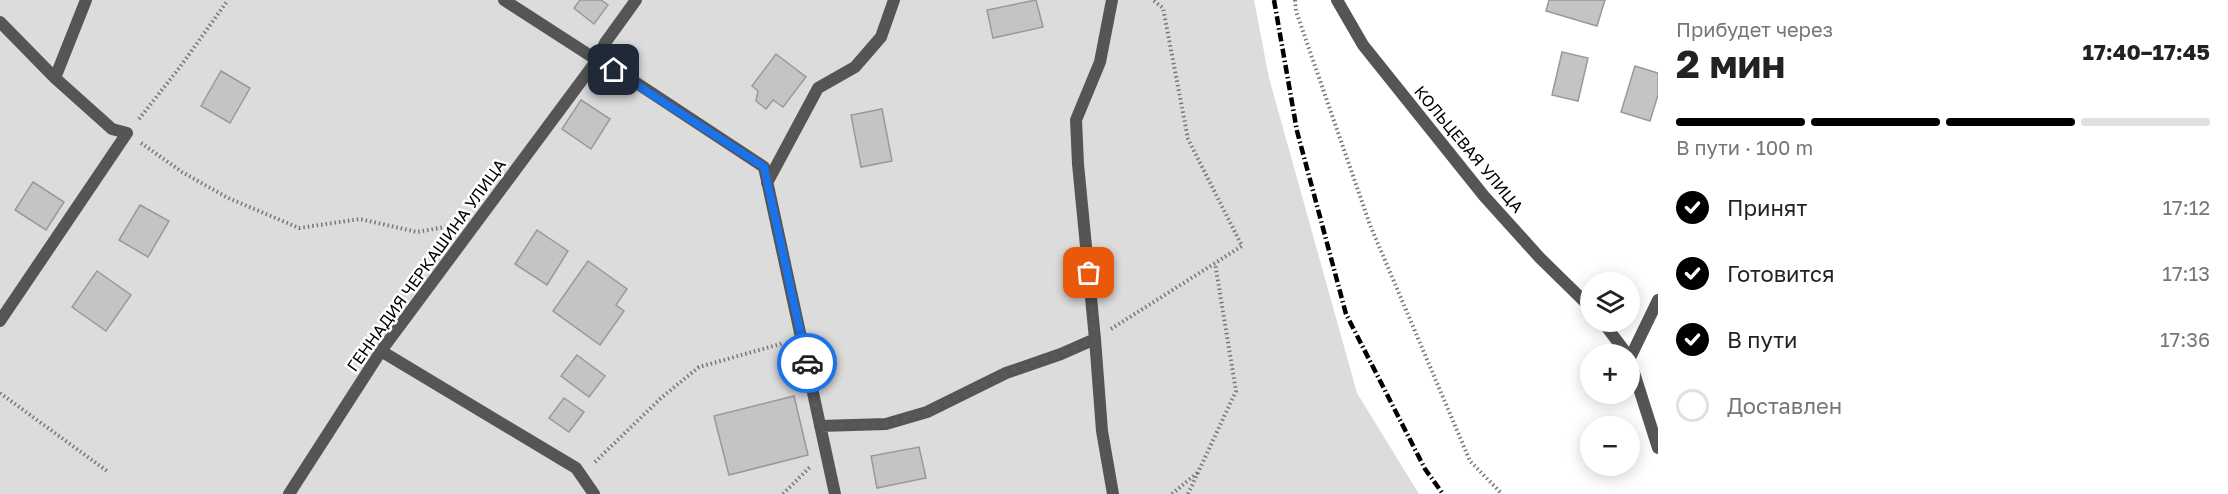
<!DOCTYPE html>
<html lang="ru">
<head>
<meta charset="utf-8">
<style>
  body { margin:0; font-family:"Golos Text",sans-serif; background:#f2f2f2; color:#222; height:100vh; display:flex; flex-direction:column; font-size:22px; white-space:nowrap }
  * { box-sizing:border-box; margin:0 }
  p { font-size:20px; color:#767676 }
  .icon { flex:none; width:33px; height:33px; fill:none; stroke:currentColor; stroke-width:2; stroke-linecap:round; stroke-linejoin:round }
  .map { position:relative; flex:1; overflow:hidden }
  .panel { display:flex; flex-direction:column; background:#fff; width:570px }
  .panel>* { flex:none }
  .buttons { position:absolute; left:1580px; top:272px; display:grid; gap:12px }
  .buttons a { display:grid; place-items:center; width:60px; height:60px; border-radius:50%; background:#fff; box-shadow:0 3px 15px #0003; font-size:30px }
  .pin { position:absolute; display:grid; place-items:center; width:51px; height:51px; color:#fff; margin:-26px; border-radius:12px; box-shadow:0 3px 9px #0006 }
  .courier { position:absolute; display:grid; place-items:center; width:60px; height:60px; margin:-30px; border:4px solid #1a73e8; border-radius:50%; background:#fff; color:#222; box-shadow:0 2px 8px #0007 }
  .summary em { font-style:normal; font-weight:700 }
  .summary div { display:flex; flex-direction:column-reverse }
  .summary { display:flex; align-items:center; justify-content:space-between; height:102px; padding:0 18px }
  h1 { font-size:39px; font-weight:700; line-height:45px }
  .bar { display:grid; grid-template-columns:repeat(4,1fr); gap:9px 6px; align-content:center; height:72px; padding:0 18px }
  .bar i { height:8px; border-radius:4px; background:#e0e0e0 }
  .bar .selected { background:#000 }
  .bar p { grid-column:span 4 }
  ol { padding:0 18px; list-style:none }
  li { display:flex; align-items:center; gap:18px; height:66px }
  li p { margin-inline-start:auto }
  li .icon { padding:6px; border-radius:50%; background:#000; color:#fff; stroke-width:4 }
  li:last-child { color:#767676 }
  li i { width:33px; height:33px; border:3px solid #e0e0e0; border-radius:50% }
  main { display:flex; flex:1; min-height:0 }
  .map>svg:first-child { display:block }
</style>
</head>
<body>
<main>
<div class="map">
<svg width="1658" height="494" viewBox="0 0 1658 494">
  <rect width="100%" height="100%" fill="#fff"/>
  <path fill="#dcdcdc" d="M0 0H1254L1269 78 1357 393 1419 494H0Z"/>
  <path fill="#c4c4c4" stroke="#999" stroke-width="1.5" d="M580 0H601L608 5 594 24 574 8Z
    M1036 0 1043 27 993 38 987 10Z
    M1549 0H1605L1597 26 1546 11Z
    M1562 52 1588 58 1578 101 1552 95Z
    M776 54 806 77 783 107 773 100 766 109 756 101 758 91 752 86Z
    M1635 66 1658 73V95L1650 121 1621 112Z
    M221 71 250 88 230 123 201 106Z
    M581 100 610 119 591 149 562 129Z
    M882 109 892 161 861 167 851 115Z
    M33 182 64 202 46 230 15 210Z
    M140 205 169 221 148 257 119 240Z
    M537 230 568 251 547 285 515 264Z
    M588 261 627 289 616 305 624 311 600 345 553 311Z
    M97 271 131 295 106 331 72 307Z
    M577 355 605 376 589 397 561 376Z
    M794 396 808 455 729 475 714 416Z
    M564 398 584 412 569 432 549 418Z
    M919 447 926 478 877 488 871 456Z"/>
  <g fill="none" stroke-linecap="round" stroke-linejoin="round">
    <path stroke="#777" stroke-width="4" stroke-dasharray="1.5 3" stroke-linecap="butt" d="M1295 0 1296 11 1370 225 1470 461 1502 494
      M139 119 180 67 228 0
      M141 143 182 172 228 198 299 228 360 219 417 232 450 226
      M1111 329 1242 246 1188 139 1163 8 1153 0
      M0 393 107 471
      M595 462 661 398 699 367 784 343
      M783 494 810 467
      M1172 494 1197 473
      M1188 494 1236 391 1215 263"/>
    <path stroke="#555" stroke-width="12" d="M504 0 597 60 632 80 764 167 835 494
      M1112 0 1100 62 1076 120 1078 164 1095 339 1102 431 1113 494
      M1337 0 1363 45 1484 196 1540 258 1590 307
      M0 22 55 78 112 129 127 133 0 321
      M55 78 86 0
      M767 183 818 88 855 67 881 37 894 0
      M1602 321 1627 354
      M381 351 576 468 594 494
      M1629 357 1658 448
      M1630 358 1658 300
      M820 426 886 424 927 412 1006 373 1061 354 1095 339
      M289 494 381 351 597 60 605 43 636 0"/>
    <path stroke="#000" stroke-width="4.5" stroke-dasharray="9 3 1.5 3" stroke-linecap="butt" d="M1274 0 1297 131 1346 314 1425 469 1443 494"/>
  </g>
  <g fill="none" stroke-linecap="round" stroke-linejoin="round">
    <path stroke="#595959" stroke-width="6" stroke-dasharray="0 10.8" d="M807 363 820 426 886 424 927 412 1006 373 1061 354 1095 339 1089 273"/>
    <path stroke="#1a73e8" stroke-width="8" d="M614 70 764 167 807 363"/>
  </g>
  <g text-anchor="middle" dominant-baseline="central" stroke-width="5" stroke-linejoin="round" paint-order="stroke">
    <g font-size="16" fill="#000" stroke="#fff">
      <text transform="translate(1469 149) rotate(50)">КОЛЬЦЕВАЯ УЛИЦА</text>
      <text transform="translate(426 265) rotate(-54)">ГЕННАДИЯ ЧЕРКАШИНА УЛИЦА</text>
    </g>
  </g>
</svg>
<div class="buttons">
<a><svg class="icon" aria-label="layers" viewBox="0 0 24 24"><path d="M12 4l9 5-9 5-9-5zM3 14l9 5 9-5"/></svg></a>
<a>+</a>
<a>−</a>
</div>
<div class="pin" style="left:1089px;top:273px;background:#ea580c"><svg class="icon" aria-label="bag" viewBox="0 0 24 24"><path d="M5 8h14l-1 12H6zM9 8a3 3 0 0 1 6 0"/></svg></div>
<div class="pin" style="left:614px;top:70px;background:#1f2937"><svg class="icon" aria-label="home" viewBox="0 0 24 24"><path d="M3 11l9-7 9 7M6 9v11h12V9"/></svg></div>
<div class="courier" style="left:807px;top:363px"><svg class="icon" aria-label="car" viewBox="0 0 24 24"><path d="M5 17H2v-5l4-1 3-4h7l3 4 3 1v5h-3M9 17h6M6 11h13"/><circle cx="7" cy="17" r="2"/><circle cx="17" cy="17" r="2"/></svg></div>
</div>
<section class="panel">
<div class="summary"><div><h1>2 мин</h1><p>Прибудет через</p></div><em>17:40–17:45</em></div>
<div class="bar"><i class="selected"></i><i class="selected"></i><i class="selected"></i><i></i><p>В пути · 100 m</p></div>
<ol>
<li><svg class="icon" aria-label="check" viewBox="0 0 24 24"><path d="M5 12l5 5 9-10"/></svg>Принят<p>17:12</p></li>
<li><svg class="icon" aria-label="check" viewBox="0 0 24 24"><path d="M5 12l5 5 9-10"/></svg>Готовится<p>17:13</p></li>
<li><svg class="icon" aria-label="check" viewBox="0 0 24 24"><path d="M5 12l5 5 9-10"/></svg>В пути<p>17:36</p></li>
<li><i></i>Доставлен</li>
</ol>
</section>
</main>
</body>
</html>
